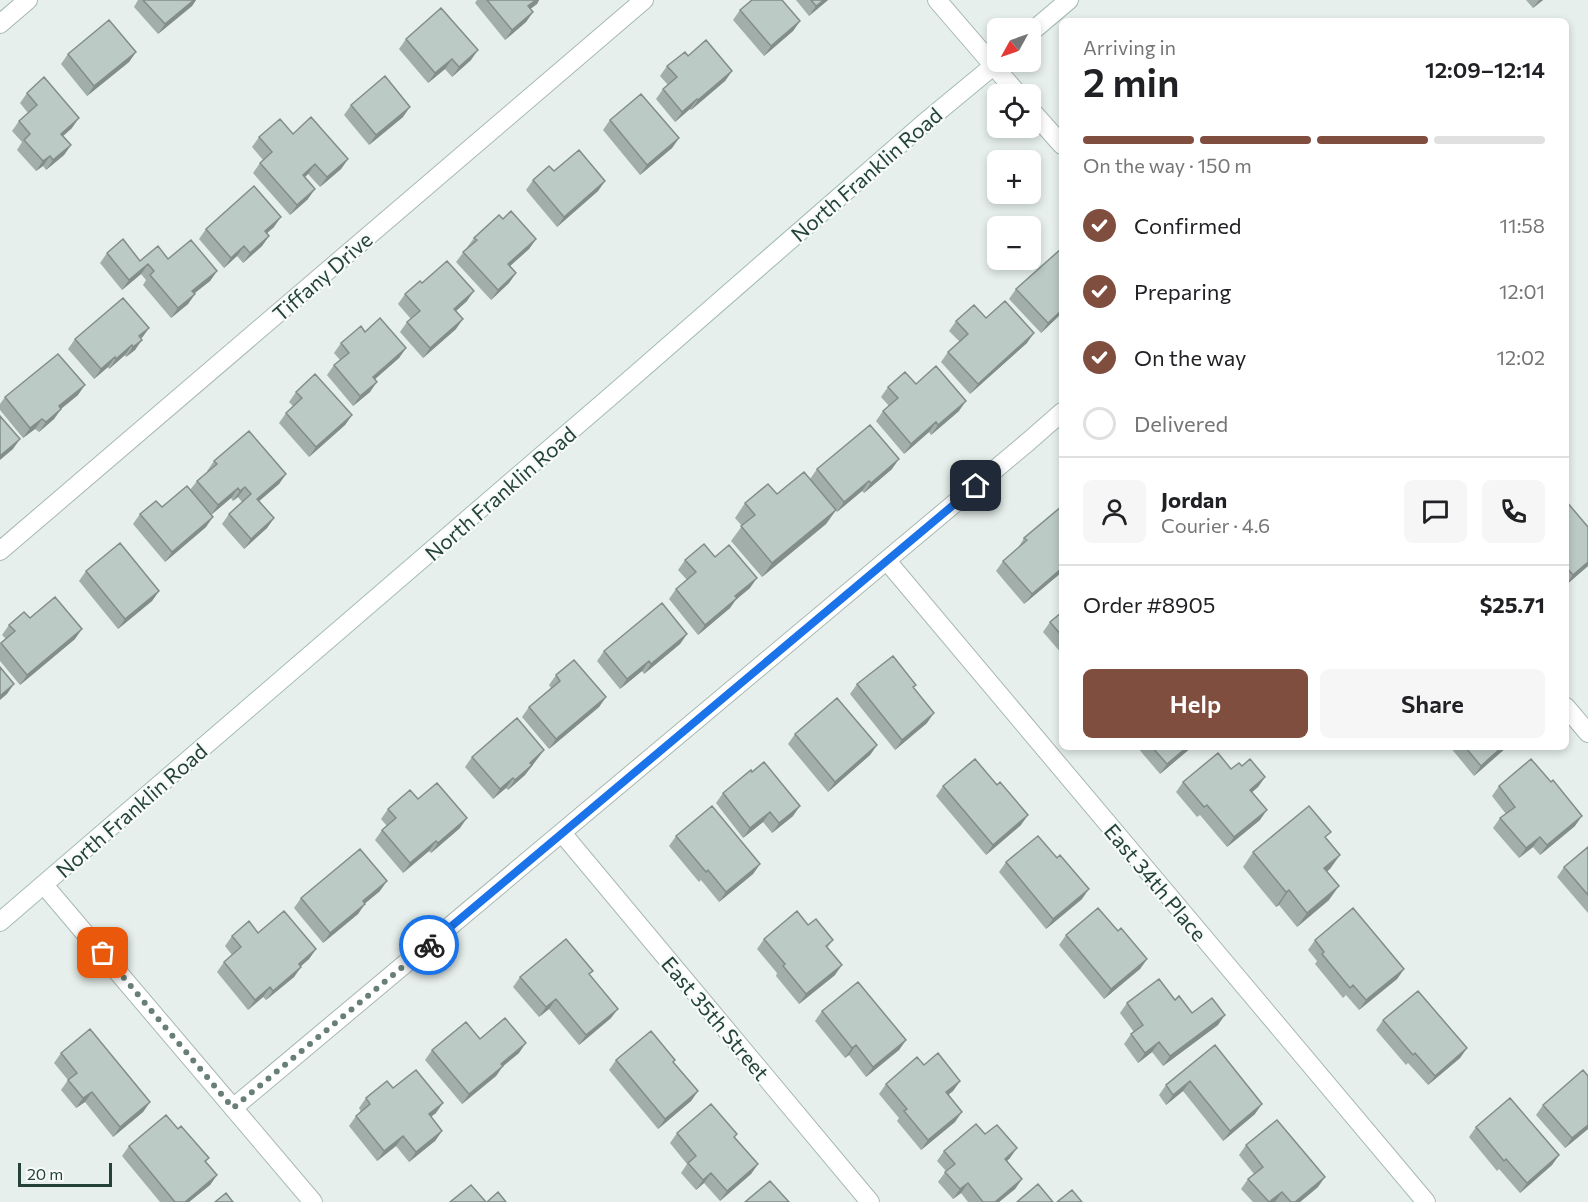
<!DOCTYPE html>
<html lang="en">
<head>
<meta charset="utf-8">
<style>
  body { margin:0; font-family:Commissioner,sans-serif; background:#f6f6f6; color:#202124; height:100vh; display:flex; flex-direction:column; font-size:22px; white-space:nowrap }
  * { box-sizing:border-box; margin:0 }
  p { font-size:20px; color:#757577 }
  .icon { flex:none; width:33px; height:33px; fill:none; stroke:currentColor; stroke-width:2; stroke-linecap:round; stroke-linejoin:round }
  .map { position:relative; flex:1; overflow:hidden }
  .drawer { position:absolute; left:1059px; top:18px; width:510px; height:732px; display:flex; flex-direction:column; background:#fff; border-radius:9px; box-shadow:0 3px 9px #0003 }
  .drawer>* { flex:none }
  .needle { width:39px; rotate:230deg }
  .buttons { position:absolute; left:987px; top:18px; display:grid; gap:12px }
  .buttons a { display:grid; place-items:center; width:54px; height:54px; border-radius:9px; background:#fff; box-shadow:0 3px 9px #0003; font-size:30px }
  .scale { position:absolute; left:18px; bottom:15px; width:94px; box-sizing:border-box; padding-left:6px; border:3px solid #24423a; border-top:0; font-size:16px; line-height:21px; white-space:nowrap; color:#24423a; -webkit-text-stroke:4px #f7fbf9; paint-order:stroke }
  .pin { position:absolute; display:grid; place-items:center; width:51px; height:51px; color:#fff; margin:-26px; border-radius:12px; box-shadow:0 3px 9px #0006 }
  .courier { position:absolute; display:grid; place-items:center; width:60px; height:60px; margin:-30px; border:4px solid #1a73e8; border-radius:50%; background:#fff; color:#222; box-shadow:0 2px 8px #0007 }
  .head em { font-style:normal; font-weight:600 }
  .head div { display:flex; flex-direction:column-reverse }
  .head { display:flex; align-items:center; justify-content:space-between; height:102px; padding:0 24px }
  h1 { font-size:39px; font-weight:600; line-height:45px }
  .bar { display:grid; grid-template-columns:repeat(4,1fr); gap:9px 6px; align-content:center; height:72px; padding:0 24px }
  .bar i { height:8px; border-radius:4px; background:#e0e0e0 }
  .bar .selected { background:#7f4e3f }
  .bar p { grid-column:span 4 }
  .line { display:flex; align-items:center; gap:15px; padding:0 24px; border-top:2px solid #e0e0e0 }
  .line div { flex:1 }
  .round { display:grid; place-items:center; flex:none; width:63px; height:63px; border-radius:9px; background:#f6f6f6 }
  ol { padding:0 24px; list-style:none }
  li { display:flex; align-items:center; gap:18px; height:66px }
  li p { margin-inline-start:auto }
  li .icon { padding:6px; border-radius:50%; background:#7f4e3f; color:#fff; stroke-width:4 }
  li:last-child { color:#757577 }
  li i { width:33px; height:33px; border:3px solid #e0e0e0; border-radius:50% }
  .primary-button { display:flex; gap:12px; margin-top:auto; padding:12px 24px }
  .primary-button a { flex:1; height:69px; border-radius:9px; background:#7f4e3f; color:#fff; font-size:24px; font-weight:600; line-height:69px; text-align:center }
  .primary-button a+a { background:#f6f6f6; color:#202124 }
  .map>svg:first-child { display:block }
</style>
</head>
<body>
<div class="map">
<svg width="1588" height="1202" viewBox="0 0 1588 1202">
  <rect width="100%" height="100%" fill="#e6efeb"/>
  <g fill="none" stroke-linecap="round" stroke-linejoin="round">
    <g stroke="#a8b8b2" stroke-width="20">
      <path id="minor" d="M937 0 1018 94
        M0 24 28 0
        M1030 109 1062 145
        M0 551 644 0
        M887 561 1426 1202
        M1566 707 1588 733
        M562 833 870 1202
        M44 885 313 1202
        M233 1108 1029 441 1062 412"/>
    </g>
    <g stroke="#a4bbb3" stroke-width="20">
      <path id="secondary" d="M1030 33 1069 0
        M0 922 611 396 923 124 998 62"/>
    </g>
    <use href="#minor" stroke="#fff" stroke-width="18"/>
    <use href="#secondary" stroke="#fff" stroke-width="18"/>
  </g>
  <path fill="#a1aea9" d="M138 0H196L192 6 158 34 134 7Z
    M477 0H539L537 4 530 9 533 12 526 22 505 40 475 3Z
    M796 0H828L809 16Z
    M1526 0H1543L1533 8Z
    M740 10 800 21 793 31 764 56 733 20Z
    M406 39 471 60 452 77 445 69 428 83 399 49Z
    M136 52 129 62 87 96 61 64 68 54Z
    M688 56 732 71 725 81 691 110 690 109 675 122 656 99 663 89 668 85 660 76 667 66Z
    M27 93 72 128 63 136 71 145 64 155 46 170 43 166 36 171 17 150 22 142 12 131 19 121 28 113 20 103Z
    M351 105 403 117 369 145 344 115Z
    M610 120 679 138 672 148 640 175 603 130Z
    M293 134 348 159 341 169 320 187 308 174 305 177 308 199 290 215 253 173 260 163 263 160 252 147 259 137Z
    M554 171 605 181 598 191 557 227 526 190 533 180Z
    M503 219 536 239 529 249 510 266 516 273 509 283 491 300 456 262 474 238Z
    M274 227 267 233 269 236 262 246 243 263 237 256 224 268 199 239 206 229Z
    M1062 248V313L1041 333 1009 299 1016 289Z
    M107 253 140 261 168 259 217 271 210 281 194 293 195 294 188 304 171 318 143 285 146 280 141 274 122 290 100 263Z
    M422 283 467 301 456 311V329L423 358 400 332 407 322 411 319 398 304 405 294Z
    M986 318 1027 343 970 394 941 362 948 352 960 342 949 331 956 321Z
    M365 332 406 348 399 358 375 379 370 392 353 406 327 375 334 365 340 360 334 353 341 343Z
    M75 339H141L135 350 126 357 125 355 109 369 108 367 94 379 68 349Z
    M916 384 959 411 931 435 929 432 904 454 876 421 883 411 889 406 881 397 888 387Z
    M296 392 352 415 345 425 309 457 279 423 286 413 293 406 289 402Z
    M78 395 61 409 54 419 39 432 35 429 23 438 0 410V404L5 397Z
    M214 461 286 474 279 484 259 501 274 518 267 528 244 549 222 524 229 514 242 502 238 497 233 501 231 498 211 515 206 527 165 562 133 524 140 514 162 507 190 490 197 481 208 472 207 471Z
    M817 469H892L864 493 862 491 837 512 836 510 826 524 762 577 731 541 742 526 735 518 745 503 777 494 810 479Z
    M1566 501 1588 527V566L1566 585Z
    M1024 538 1062 572 1024 604 996 571 1003 561 1018 548Z
    M715 557 750 588 737 598 730 608 698 635 669 599 676 589 687 580 678 570 685 560Z
    M86 571 159 591 152 601 118 629 79 581Z
    M1062 612V654L1043 632 1050 622Z
    M30 618 75 639 20 685 0 661V644L6 639 2 635 9 625Z
    M687 634 680 644 644 674 642 671 620 689 597 661 604 651Z
    M556 675 606 697 599 707 549 749 522 717 529 707 551 688 549 685Z
    M857 684 927 723 895 750 850 694Z
    M795 734 877 745 870 755 828 792 788 744Z
    M1137 747H1192L1160 774Z
    M1450 747H1507L1474 776Z
    M544 750 525 775 508 790 506 788 493 799 465 767 472 757Z
    M1242 766 1265 777 1258 787 1252 792 1260 820 1227 847 1200 815 1197 817 1176 792 1183 782Z
    M752 772 793 816 772 833 763 822 743 838 716 803 723 793Z
    M943 786 1021 825 986 855 936 796Z
    M1499 786 1575 826 1540 855 1533 847 1519 858 1493 828 1500 818 1506 814 1492 796Z
    M418 799 460 828 431 853 429 851 403 873 375 840 382 830 387 826 381 819 388 809Z
    M676 836 760 864 753 874 719 902 701 880 699 882 669 846Z
    M1326 838 1340 855 1327 871 1329 900 1297 927 1279 905 1276 907 1243 867 1253 852Z
    M1588 847V913L1557 877 1564 867Z
    M1057 858 1082 899 1046 929 999 872 1006 862Z
    M380 891 365 903 358 914 323 943 294 908 301 898Z
    M808 925 833 940 827 948 835 975 799 1004 776 976 777 973 757 949 764 939Z
    M258 933 316 949 309 959 301 966V967L294 977 266 1000 263 997 248 1010 217 972 224 962 232 955 225 946 232 936Z
    M1066 935 1147 959 1140 969 1104 999 1059 945Z
    M1315 940 1404 969 1397 979 1359 1010 1346 995 1343 998 1315 964 1317 961 1308 950Z
    M590 975 611 1018 579 1045 549 1009 539 1017 513 987 520 977Z
    M1175 1000 1192 1013 1218 1025 1163 1066 1152 1052 1138 1063 1124 1044 1131 1034 1134 1032 1120 1013 1127 1003Z
    M822 1011 906 1040 899 1050 866 1077 849 1055 845 1058 815 1021Z
    M1383 1020 1467 1048 1460 1058 1428 1085 1408 1063 1406 1065 1376 1030Z
    M480 1039 519 1053 503 1066 496 1076 462 1104 425 1060 432 1050Z
    M1215 1045 1255 1114 1223 1141 1183 1091 1166 1105 1159 1095 1166 1085Z
    M61 1053 150 1102 143 1112 113 1137 85 1102 76 1108 61 1090 68 1080 54 1063Z
    M616 1060H675L673 1063 698 1091 691 1101 658 1129 609 1070Z
    M924 1065 960 1081 953 1091 948 1095 955 1122 921 1150 897 1121 899 1118 879 1094 886 1084Z
    M393 1088 436 1113 431 1116 442 1131 435 1141 409 1162 396 1146 377 1161 349 1126 356 1116 361 1112 359 1108 366 1098Z
    M1543 1105 1588 1129 1565 1148 1536 1115Z
    M1476 1127 1559 1155 1552 1165 1520 1193 1499 1169 1497 1171 1469 1137Z
    M178 1129 209 1158 206 1162 217 1175 210 1185 189 1202H160L122 1156 129 1146Z
    M677 1133 735 1137 758 1164 751 1174 720 1201 704 1183 696 1190 681 1173 687 1164 670 1143Z
    M985 1134 1010 1158 1007 1161 1022 1179 1015 1189 999 1202H968L961 1193 953 1199 938 1182 946 1171 937 1161 944 1151Z
    M1246 1145 1318 1187 1300 1202H1253L1241 1189 1248 1179 1254 1174 1239 1155Z"/>
  <path fill="#838d89" d="M194 0H196L192 6 158 34 165 24Z
    M536 0H539L537 4 521 16 528 6Z
    M824 0H828L809 16 816 6Z
    M1539 0H1543L1533 8Z
    M533 12 526 22 505 40 512 30Z
    M800 21 793 31 764 56 771 46Z
    M478 50 471 60 452 77 459 67Z
    M136 52 129 62 87 96 94 86Z
    M452 59 445 69 428 83 435 73Z
    M732 71 725 81 691 110 698 100Z
    M697 99 690 109 675 122 682 112Z
    M410 107 403 117 369 145 376 135Z
    M79 118 72 128 54 144 61 134Z
    M679 138 672 148 640 175 647 165Z
    M71 145 64 155 46 170 53 160Z
    M50 156 43 166 36 171 43 161Z
    M348 159 341 169 320 187 327 177Z
    M315 164 308 174 296 185 303 175Z
    M605 181 598 191 557 227 564 217Z
    M315 189 308 199 290 215 297 205Z
    M281 217 274 227 258 241 265 231Z
    M269 236 262 246 243 263 250 253Z
    M536 239 529 249 501 274 508 264Z
    M244 246 237 256 224 268 231 258Z
    M148 264 141 274 122 290 129 280Z
    M217 271 210 281 185 301 192 291Z
    M516 273 509 283 491 300 498 290Z
    M474 291 467 301 447 319 454 309Z
    M195 294 188 304 171 318 178 308Z
    M1062 310V313L1041 333 1048 323Z
    M463 319 456 329 423 358 430 348Z
    M149 328 142 338 139 336Z
    M1034 333 1027 343 970 394 978 384Z
    M142 340 135 350 126 357 133 347Z
    M132 345 125 355 109 369 116 359Z
    M406 348 399 358 366 387 373 377Z
    M115 357 108 367 94 379 101 369Z
    M377 382 370 392 353 406 360 396Z
    M85 385 78 395 52 416 59 406Z
    M966 401 959 411 931 435 938 425Z
    M61 409 54 419 39 432 46 422Z
    M352 415 345 425 309 457 316 447Z
    M42 419 35 429 23 438 30 428Z
    M936 422 929 432 904 454 911 444Z
    M20 439 13 449 0 460V456Z
    M899 459 892 469 864 493 871 483Z
    M286 474 279 484 250 509 257 499Z
    M869 481 862 491 837 512 844 502Z
    M245 487 238 497 233 501 240 491Z
    M238 488 231 498 211 515 218 505Z
    M836 510 826 524 762 577 772 563Z
    M213 517 206 527 165 562 172 552Z
    M274 518 267 528 244 549 251 539Z
    M1588 562V566L1566 585 1573 575Z
    M1062 568V572L1024 604 1032 594Z
    M757 578 750 588 731 604 737 598 730 608 698 635 705 625 735 596Z
    M159 591 152 601 118 629 125 619Z
    M82 629 75 639 20 685 27 675Z
    M687 634 680 644 644 674 651 664Z
    M649 661 642 671 620 689 627 679Z
    M14 684 7 694 0 700V696Z
    M606 697 599 707 549 749 556 739Z
    M934 713 927 723 895 750 902 740Z
    M877 745 870 755 828 792 835 782Z
    M1187 747H1192L1160 774 1167 764Z
    M1502 747H1507L1474 776 1481 766Z
    M544 750 525 775 508 790 515 780 530 763Z
    M1265 777 1258 787 1243 800 1250 790Z
    M513 778 506 788 493 799 500 789Z
    M800 806 793 816 772 833 779 823Z
    M1267 810 1260 820 1227 847 1234 837Z
    M770 812 763 822 743 838 750 828Z
    M1028 815 1021 825 986 855 993 845Z
    M1582 816 1575 826 1540 855 1547 845Z
    M467 818 460 828 431 853 438 843Z
    M1540 837 1533 847 1519 858 1526 848Z
    M436 841 429 851 403 873 410 863Z
    M1340 855 1330 869 1314 882 1324 868Z
    M760 864 753 874 719 902 726 892Z
    M387 881 380 891 356 911 363 901Z
    M1339 886 1329 900 1297 927 1307 913Z
    M1089 889 1082 899 1046 929 1053 919Z
    M1289 890 1279 905 1276 907 1286 892Z
    M365 904 358 914 323 943 330 933Z
    M316 949 309 959 292 974 299 964Z
    M1147 959 1140 969 1104 999 1111 989Z
    M842 965 835 975 799 1004 806 994Z
    M301 967 294 977 266 1000 273 991Z
    M1404 969 1397 979 1359 1010 1366 1000Z
    M270 987 263 997 248 1010 255 1000Z
    M556 999 549 1009 539 1017 546 1007Z
    M618 1009 611 1018 579 1045 586 1035Z
    M1225 1015 1218 1025 1163 1066 1170 1056Z
    M906 1040 899 1050 866 1077 873 1067Z
    M1159 1042 1152 1052 1138 1063 1145 1053Z
    M526 1043 519 1053 496 1072 503 1066 496 1076 462 1104 469 1094 501 1064Z
    M856 1045 849 1055 845 1058 852 1048Z
    M1467 1048 1460 1058 1428 1085 1435 1076Z
    M960 1081 953 1091 939 1102 946 1092Z
    M1190 1081 1183 1091 1166 1105 1173 1095Z
    M698 1091 691 1101 658 1129 665 1119Z
    M92 1092 85 1102 76 1108 83 1098Z
    M150 1102 143 1112 113 1137 120 1127Z
    M443 1103 436 1113 422 1124 429 1114Z
    M1262 1104 1255 1114 1223 1141 1230 1131Z
    M962 1112 955 1122 921 1150 928 1140Z
    M1588 1125V1129L1565 1148 1572 1138Z
    M442 1131 435 1141 409 1162 416 1152Z
    M403 1136 396 1146 377 1161 384 1151Z
    M1017 1148 1010 1158 998 1169 1005 1159Z
    M1559 1155 1552 1165 1520 1193 1527 1183Z
    M758 1164 751 1174 720 1201 727 1191Z
    M711 1173 704 1183 696 1190 703 1180Z
    M217 1175 210 1185 189 1202H185Z
    M1325 1177 1318 1187 1300 1202H1295Z
    M1022 1179 1015 1189 999 1202H995Z
    M968 1183 961 1193 953 1199 960 1189Z
    M1282 1192 1275 1202H1270Z"/>
  <path fill="#bbcac4" stroke="#838d89" stroke-width="1.5" d="M143 0H194L165 24Z
    M487 0H536L528 6 533 12 512 30Z
    M752 0H782L800 21 771 46 740 10Z
    M811 0H824L816 6Z
    M441 8 478 50 459 67 452 59 435 73 406 39Z
    M109 20 136 52 94 86 68 54Z
    M706 40 732 71 698 100 697 99 682 112 663 89 677 77 667 66 685 52 688 56Z
    M385 76 410 107 376 135 351 105Z
    M44 77 79 118 61 134 71 145 53 160 50 156 43 161 24 140 30 134 19 121 37 105 27 93Z
    M641 94 679 138 647 165 610 120Z
    M311 117 348 159 327 177 315 164 303 175 315 189 297 205 260 163 272 152 259 137 280 119 293 134Z
    M579 150 605 181 564 217 533 180 549 166 554 171Z
    M254 186 281 217 265 231 269 236 250 253 244 246 231 258 206 229Z
    M511 211 536 239 508 264 516 273 498 290 463 252 477 240 474 238 499 215 503 219Z
    M123 239 140 261 158 246 168 259 191 240 217 271 192 291 195 294 178 308 150 275 154 271 148 264 129 280 107 253Z
    M1062 248V310L1048 323 1016 289Z
    M447 261 474 291 454 309 463 319 430 348 407 322 420 311 405 294 420 281 422 283Z
    M123 298 149 328 139 336 142 340 133 347 132 345 116 359 115 357 101 369 75 339Z
    M1005 301 1034 333 978 384 948 352 968 334 956 321 974 305 986 318Z
    M380 318 406 348 373 377 377 382 360 396 334 365 349 353 341 343 361 326 365 332Z
    M58 354 85 385 59 406 61 409 46 422 42 419 30 428 5 397Z
    M936 366 966 401 938 425 936 422 911 444 883 411 898 398 888 387 905 372 916 384Z
    M315 374 352 415 316 447 286 413 302 398 296 392Z
    M0 416 20 439 0 456Z
    M870 425 899 459 871 483 869 481 844 502 817 469Z
    M249 431 286 474 257 499 274 518 251 539 229 514 251 494 245 487 240 491 238 488 218 505 197 481 217 464 214 461Z
    M804 472 836 510 772 563 741 526 755 515 745 503 768 484 777 494Z
    M187 486 213 517 172 552 140 514 156 501 162 507Z
    M1566 501 1588 527V562L1573 575 1566 567Z
    M1062 506V568L1032 594 1003 561 1027 540 1024 538Z
    M120 543 159 591 125 619 86 571Z
    M704 544 715 557 729 545 757 578 735 596 737 598 705 625 676 589 696 572 685 560Z
    M55 597 82 629 27 675 1 643 15 631 9 625 24 612 30 618Z
    M662 603 687 634 651 664 649 661 627 679 604 651Z
    M1062 612V636L1050 622Z
    M893 656 916 685 913 687 934 713 902 740 857 684Z
    M574 660 606 697 556 739 529 707 560 681 556 675Z
    M0 667 14 684 0 696Z
    M837 698 877 745 835 782 795 734Z
    M517 718 544 750 530 763 532 765 515 780 513 778 500 789 472 757Z
    M1152 747H1187L1167 764Z
    M1465 747H1502L1481 766Z
    M1218 753 1231 769 1239 763 1242 766 1250 759 1265 777 1250 790 1267 810 1234 837 1207 805 1204 807 1183 782Z
    M975 759 997 785 1000 782 1028 815 993 845 943 786Z
    M1531 759 1551 782 1553 780 1582 816 1547 845 1540 837 1526 848 1500 818 1515 807 1499 786Z
    M764 762 800 806 779 823 770 812 750 828 723 793 751 770 752 772Z
    M437 783 467 818 438 843 436 841 410 863 382 830 396 818 388 809 410 790 418 799Z
    M712 806 760 864 726 892 708 870 706 872 676 836Z
    M1309 806 1331 832 1325 837 1340 855 1324 868 1339 886 1307 913 1289 890 1286 892 1253 852Z
    M1038 836 1057 858 1060 855 1089 889 1053 919 1006 862Z
    M1588 847V895L1564 867Z
    M360 849 387 881 363 901 365 904 330 933 301 898Z
    M1098 908 1118 931 1121 928 1147 959 1111 989 1066 935Z
    M1353 908 1404 969 1366 1000 1353 985 1350 988 1322 954 1324 952 1315 940Z
    M284 911 316 949 299 964 301 967 273 991 270 987 255 1000 224 962 241 947 232 936 249 921 258 933Z
    M797 911 808 925 816 919 833 940 826 946 842 965 806 994 783 966 785 964 764 939Z
    M566 939 593 971 589 974 618 1009 586 1035 556 999 546 1007 520 977Z
    M1159 979 1175 1000 1179 996 1192 1013 1212 998 1225 1015 1170 1056 1159 1042 1145 1053 1131 1034 1143 1025 1127 1003Z
    M858 982 906 1040 873 1067 856 1045 852 1048 822 1011Z
    M1418 991 1467 1048 1435 1076 1415 1053 1413 1055 1383 1020Z
    M505 1018 526 1043 501 1064 503 1066 469 1094 432 1050 466 1022 480 1039Z
    M90 1029 150 1102 120 1127 92 1092 83 1098 68 1080 77 1073 61 1053Z
    M651 1031 675 1060 673 1062 698 1091 665 1119 616 1060Z
    M1215 1045 1262 1104 1230 1131 1190 1081 1173 1095 1166 1085Z
    M938 1053 960 1081 946 1092 962 1112 928 1140 904 1111 907 1109 886 1084 917 1057 924 1065Z
    M416 1070 443 1103 429 1114 442 1131 416 1152 403 1136 384 1151 356 1116 370 1104 366 1098 387 1081 393 1088Z
    M1583 1070 1588 1076V1125L1572 1138 1543 1105Z
    M1510 1098 1559 1155 1527 1183 1506 1159 1504 1161 1476 1127Z
    M711 1104 737 1134 734 1137 758 1164 727 1191 711 1173 703 1180 688 1163 696 1156 677 1133Z
    M166 1115 178 1129 181 1126 209 1158 205 1161 217 1175 185 1202H175L129 1146Z
    M1277 1120 1325 1177 1295 1202H1291L1282 1192 1269 1202 1248 1179 1263 1167 1246 1145Z
    M976 1124 985 1134 997 1125 1017 1148 1005 1159 1022 1179 995 1202H983L968 1183 960 1189 945 1172 955 1164 944 1151Z
    M770 1181 789 1202H745Z
    M1038 1184 1053 1202H1017Z
    M471 1185 486 1202H450Z
    M1072 1190 1082 1202H1057Z
    M498 1192 506 1202H487Z
    M226 1193 233 1202H215Z"/>
  <g fill="none" stroke-linecap="round" stroke-linejoin="round">
    <path stroke="#687f78" stroke-width="6" stroke-dasharray="0 10.8" d="M103 953 233 1108 429 945"/>
    <path stroke="#1a73e8" stroke-width="8" d="M429 945 976 486"/>
  </g>
  <g text-anchor="middle" dominant-baseline="central" stroke-width="4.5" stroke-linejoin="round" paint-order="stroke">
    <g font-size="21" fill="#24423a" stroke="#f7fbf9">
      <text transform="translate(866 174) rotate(-41)">North Franklin Road</text>
      <text transform="translate(322 276) rotate(-41)">Tiffany Drive</text>
      <text transform="translate(500 493) rotate(-41)">North Franklin Road</text>
      <text transform="translate(131 810) rotate(-41)">North Franklin Road</text>
      <text transform="translate(1156 882) rotate(50)">East 34th Place</text>
      <text transform="translate(716 1018) rotate(50)">East 35th Street</text>
    </g>
  </g>
</svg>
<div class="buttons">
<a><svg class="needle" viewBox="-14 -14 28 28"><path d="M0-13l5 13h-10z" fill="#e53935"/><path d="M0 13l5-13h-10z" fill="#757577"/></svg></a>
<a><svg class="icon" aria-label="locate" viewBox="0 0 24 24"><circle cx="12" cy="12" r="6"/><path d="M12 2v4M12 18v4M2 12h4M18 12h4"/></svg></a>
<a>+</a>
<a>−</a>
</div>
<div class="scale">20 m</div>
<div class="pin" style="left:103px;top:953px;background:#ea580c"><svg class="icon" aria-label="bag" viewBox="0 0 24 24"><path d="M5 8h14l-1 12H6zM9 8a3 3 0 0 1 6 0"/></svg></div>
<div class="pin" style="left:976px;top:486px;background:#1f2937"><svg class="icon" aria-label="home" viewBox="0 0 24 24"><path d="M3 11l9-7 9 7M6 9v11h12V9"/></svg></div>
<div class="courier" style="left:429px;top:945px"><svg class="icon" aria-label="bike" viewBox="0 0 24 24"><circle cx="6" cy="16" r="4"/><circle cx="18" cy="16" r="4"/><path d="M6 16l4-8h5l3 8M10 8l3 8H6M13 5h3"/></svg></div>
<section class="drawer">
<div class="head"><div><h1>2 min</h1><p>Arriving in</p></div><em>12:09–12:14</em></div>
<div class="bar"><i class="selected"></i><i class="selected"></i><i class="selected"></i><i></i><p>On the way · 150 m</p></div>
<ol>
<li><svg class="icon" aria-label="check" viewBox="0 0 24 24"><path d="M5 12l5 5 9-10"/></svg>Confirmed<p>11:58</p></li>
<li><svg class="icon" aria-label="check" viewBox="0 0 24 24"><path d="M5 12l5 5 9-10"/></svg>Preparing<p>12:01</p></li>
<li><svg class="icon" aria-label="check" viewBox="0 0 24 24"><path d="M5 12l5 5 9-10"/></svg>On the way<p>12:02</p></li>
<li><i></i>Delivered</li>
</ol>
<div class="line" style="height:108px"><a class="round"><svg class="icon" aria-label="person" viewBox="0 0 24 24"><circle cx="12" cy="8" r="4"/><path d="M4 21q1-7 8-7t8 7"/></svg></a><div><b>Jordan</b><p>Courier · 4.6</p></div><a class="round"><svg class="icon" aria-label="chat" viewBox="0 0 24 24"><path d="M4 5h16v11H9l-5 4z"/></svg></a><a class="round"><svg class="icon" aria-label="phone" viewBox="0 0 24 24"><path d="M5 4h4l2 5-3 2q2 4 5 5l2-3 5 2v4C11 20 4 13 5 4z"/></svg></a></div>
<div class="line" style="height:78px"><div>Order #8905</div><b>$25.71</b></div>
<div class="primary-button"><a>Help</a><a>Share</a></div>
</section>
</div>
</body>
</html>
